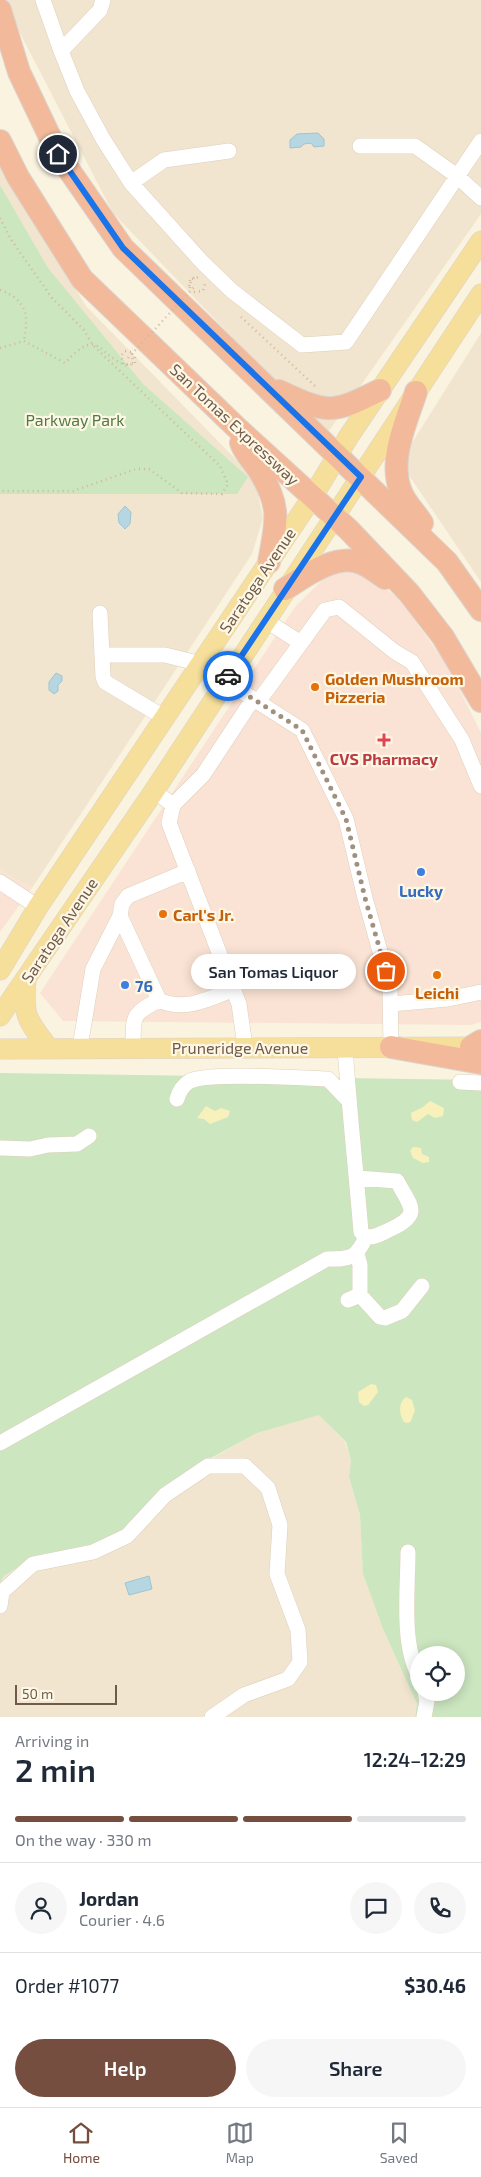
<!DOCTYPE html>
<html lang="en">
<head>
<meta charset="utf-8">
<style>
  body { margin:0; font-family:"Exo 2",sans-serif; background:#f6f6f7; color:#1f2937; height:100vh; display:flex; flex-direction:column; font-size:19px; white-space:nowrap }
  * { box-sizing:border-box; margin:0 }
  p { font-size:16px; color:#747a83 }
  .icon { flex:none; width:28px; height:28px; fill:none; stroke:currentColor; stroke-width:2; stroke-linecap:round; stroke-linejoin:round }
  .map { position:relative; height:1717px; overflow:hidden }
  .side { display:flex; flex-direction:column; background:#fff; flex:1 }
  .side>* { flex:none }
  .tools { position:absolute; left:410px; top:1646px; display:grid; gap:10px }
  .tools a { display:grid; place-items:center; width:55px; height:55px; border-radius:50%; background:#fff; box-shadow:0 2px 12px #0003; font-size:25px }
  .scale { position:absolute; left:15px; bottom:12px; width:102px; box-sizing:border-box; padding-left:5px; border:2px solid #6f5b49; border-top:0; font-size:14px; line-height:18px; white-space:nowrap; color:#6f5b49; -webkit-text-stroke:4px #fef7e6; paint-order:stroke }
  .pin { position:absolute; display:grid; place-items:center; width:42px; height:42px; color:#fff; margin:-21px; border:2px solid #fff; border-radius:50%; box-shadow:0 1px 5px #0007 }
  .courier { position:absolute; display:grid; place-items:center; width:50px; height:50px; margin:-25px; border:4px solid #1a73e8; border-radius:50%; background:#fff; color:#222; box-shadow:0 1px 6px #0007 }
  .bubble { position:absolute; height:35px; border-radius:18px; background:#fff; box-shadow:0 2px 12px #0003; font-size:16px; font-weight:600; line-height:35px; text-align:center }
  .overview em { font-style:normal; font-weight:600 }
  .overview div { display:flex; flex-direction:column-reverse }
  .overview { display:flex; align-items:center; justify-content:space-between; height:85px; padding:0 15px }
  h1 { font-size:32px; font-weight:600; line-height:38px }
  .bar { display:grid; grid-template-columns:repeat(4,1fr); gap:8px 5px; align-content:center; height:60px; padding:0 15px }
  .bar i { height:6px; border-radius:4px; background:#e0e1e3 }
  .bar .current { background:#754e40 }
  .bar p { grid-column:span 4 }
  .line { display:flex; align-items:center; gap:12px; padding:0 15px; border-top:1px solid #e0e1e3 }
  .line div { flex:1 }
  .round { display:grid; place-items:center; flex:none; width:52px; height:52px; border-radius:26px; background:#f6f6f7 }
  .action { display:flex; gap:10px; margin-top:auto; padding:10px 15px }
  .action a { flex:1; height:58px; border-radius:30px; background:#754e40; color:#fff; font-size:20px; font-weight:600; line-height:58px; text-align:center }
  .action a+a { background:#f6f6f7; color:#1f2937 }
  .tab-bar { display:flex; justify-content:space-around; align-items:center; height:70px; border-top:1px solid #e0e1e3; background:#fff; font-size:14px; color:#747a83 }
  .tab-bar a { display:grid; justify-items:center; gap:2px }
  .tab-bar .current { color:#754e40 }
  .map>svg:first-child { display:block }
</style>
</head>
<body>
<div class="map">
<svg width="481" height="1717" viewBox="0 0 481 1717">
  <rect width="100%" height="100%" fill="#faf3e0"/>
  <path fill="#f1e5cf" d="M3 0H481V214L326 435 113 213Z
    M0 165 86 306 255 479 263 518 252 554 32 888 0 870Z
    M481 333V582L400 462Z
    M319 1414 345 1442 351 1461 349 1477 360 1515 363 1574 383 1629 417 1704 415 1717H0V1583L4 1576 257 1433Z"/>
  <path fill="#fae3d4" d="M330 572 361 573 399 598 449 668 481 733V1022L471 1025 63 1021 40 993 295 607Z
    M0 870 32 888 0 932Z"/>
  <path fill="#cce6c0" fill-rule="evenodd" d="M0 185 48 268 143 384 248 477 237 494H0Z
    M0 1073 481 1080V1717H415L417 1704 383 1629 363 1574 360 1515 349 1477 351 1461 346 1442 319 1415 257 1433 200 1464 124 1534 97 1547 30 1560 4 1576 0 1583ZM419 1655H456V1692H419Z"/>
  <path fill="#f8f1bc" d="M430 1101 444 1108 443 1116 435 1118 428 1114 417 1122 412 1120 411 1113 423 1107Z
    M206 1106 215 1111 221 1108 230 1111 228 1117 210 1124 204 1119 197 1118Z
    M413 1147 421 1148 422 1154 429 1157V1162L423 1163 413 1158 410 1151Z
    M371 1384 376 1385 378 1392 368 1405 364 1406 359 1402 358 1392Z
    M406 1397 412 1400 415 1410 411 1421 408 1423 404 1422C399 1415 398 1403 406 1397Z"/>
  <path fill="#b6d7e2" stroke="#9dc5d3" d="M318 133 324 139V146L314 147 311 143 304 144 301 147 290 148V140L297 134Z
    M125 506 131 512 130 524 125 529 119 523 118 514Z
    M56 673 62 676V681L58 685V691L54 694 49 690V682Z
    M149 1576 152 1589 129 1595 125 1583Z"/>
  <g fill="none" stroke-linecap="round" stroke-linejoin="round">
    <g stroke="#ded0bd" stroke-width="16">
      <path id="minor" d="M43 0 61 51
        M103 0 100 10 61 51 77 91 103 139 131 183 202 262 232 291 302 345 346 342 481 141
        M360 146H415L457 176 481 198
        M131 183 164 160 229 151
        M100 613 103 677 105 682 165 718
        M265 620 301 643
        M103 655H165L201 664
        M225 681 302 730 346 819 365 898 390 987 391 1047
        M258 702 325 610 339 607 395 652 412 662 462 740 481 786
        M154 791 173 805 169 823 239 1004 245 1046
        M173 805 203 775 253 699
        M188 871 128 896 122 904 120 916 159 1000C184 1012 209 999 234 989
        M0 882 38 907
        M391 1004 448 999 481 992
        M80 1047 93 969 120 916
        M133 1047C134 1016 130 1015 159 1000
        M345 1047C349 1108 356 1170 361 1232L366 1237C375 1238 382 1233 391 1229 423 1214 410 1206 397 1181L357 1178
        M460 1082 481 1083
        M177 1099C179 1092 183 1085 190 1081 211 1072 300 1078 328 1079L349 1101
        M0 1148 30 1149 48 1145 77 1144 89 1136
        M357 1254 360 1265V1295
        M348 1300 360 1295 380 1317 385 1318 402 1311 422 1286
        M0 1443 327 1259C350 1259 356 1259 366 1237
        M408 1552C408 1588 401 1644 419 1676
        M0 1606 2 1592 33 1564 93 1552 127 1536 165 1495 208 1466H245L268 1488 280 1525 277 1574 298 1630 300 1662 288 1679 244 1695 212 1717
        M424 1717 427 1701 425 1692"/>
    </g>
    <g stroke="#dad4d0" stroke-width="21">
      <path id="major" d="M0 970 38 907 313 496 349 436 481 241
        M26 979C23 1016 26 1019 48 1047
        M0 1016 154 791 481 294
        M0 1049 481 1047"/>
    </g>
    <g stroke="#dad4d0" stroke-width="24">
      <path id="highway" d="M0 10 19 72 58 154 123 248 447 562 481 610
        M0 141 18 177 82 279 236 427 349 530 409 593 443 637 481 701
        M279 391C328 414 332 414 380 390
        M416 392C406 423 387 462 402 494 407 505 416 513 422 523
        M241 443C245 454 254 462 260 472 282 509 276 522 269 562
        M285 589C305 576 336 553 361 563 369 566 378 573 385 578
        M391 1047 481 1063
        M471 1047 481 1041"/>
    </g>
    <path stroke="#d2b79d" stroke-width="2.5" stroke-dasharray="1 4" stroke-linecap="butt" d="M0 218 12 241 52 298 84 330 92 344 105 357 220 466 228 484 222 494 182 493 149 469H136L73 491H0
      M189 286 190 280 197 276
      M190 288 191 279 199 277
      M0 290C27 300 29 316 24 341
      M194 292 203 291 205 284
      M241 317 315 386
      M0 348 24 341 65 363C100 325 97 356 128 366L135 363V356
      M131 352 125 351 121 356 124 365 133 363 132 353"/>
    <use href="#minor" stroke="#fff" stroke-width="15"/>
    <use href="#major" stroke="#f6de9b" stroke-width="20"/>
    <use href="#highway" stroke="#f2ba9a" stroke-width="22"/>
    <path stroke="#d2b79d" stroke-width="2.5" stroke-dasharray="1 4" stroke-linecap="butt" d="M128 358 196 285"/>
  </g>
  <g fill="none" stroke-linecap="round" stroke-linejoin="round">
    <path stroke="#a0907e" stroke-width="5" stroke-dasharray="0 9" d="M228 676 225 681 302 730 346 819 365 898 386 971"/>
    <path stroke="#1a73e8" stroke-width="6" d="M58 154 123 248 361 477 228 676"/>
  </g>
  <g fill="#e8710a" stroke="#fef7e6" stroke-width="2">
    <circle cx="315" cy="687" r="5"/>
    <circle cx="163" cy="914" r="5"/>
    <circle cx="437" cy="975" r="5"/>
  </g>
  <path fill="#e0444e" stroke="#fef7e6" stroke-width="2" d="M381.5 732.5h5v5h5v5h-5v5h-5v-5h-5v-5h5z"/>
  <g fill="#3f7fe0" stroke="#fef7e6" stroke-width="2">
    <circle cx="421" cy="872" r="5"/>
    <circle cx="125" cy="985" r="5"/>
  </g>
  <g text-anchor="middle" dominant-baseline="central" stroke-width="4.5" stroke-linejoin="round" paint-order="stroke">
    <g font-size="16" fill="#507a45" stroke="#fef7e6">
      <text x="75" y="419">Parkway Park</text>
    </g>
    <g font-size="16" fill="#6f5b49" stroke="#fef7e6">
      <text transform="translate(235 424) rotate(43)">San Tomas Expressway</text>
      <text transform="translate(257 580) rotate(-56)">Saratoga Avenue</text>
      <text transform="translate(59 930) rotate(-56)">Saratoga Avenue</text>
      <text x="240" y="1047">Pruneridge Avenue</text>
    </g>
    <g font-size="16" font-weight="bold" fill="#c56008" stroke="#fef7e6" text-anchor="start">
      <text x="325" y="678">Golden Mushroom<tspan x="325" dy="18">Pizzeria</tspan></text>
      <text x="173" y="914">Carl's Jr.</text>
      <text x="437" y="992" text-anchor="middle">Leichi</text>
    </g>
    <g font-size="16" font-weight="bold" fill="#be3a42" stroke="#fef7e6">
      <text x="384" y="758">CVS Pharmacy</text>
    </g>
    <g font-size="16" font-weight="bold" fill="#366cbe" stroke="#fef7e6">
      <text x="421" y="890">Lucky</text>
      <text x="135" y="985" text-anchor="start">76</text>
    </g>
  </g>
</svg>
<div class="tools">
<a><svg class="icon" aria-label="locate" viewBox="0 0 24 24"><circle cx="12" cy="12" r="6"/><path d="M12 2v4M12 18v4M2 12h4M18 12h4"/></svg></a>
</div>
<div class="scale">50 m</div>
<div class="pin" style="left:386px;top:971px;background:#ea580c"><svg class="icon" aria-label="bag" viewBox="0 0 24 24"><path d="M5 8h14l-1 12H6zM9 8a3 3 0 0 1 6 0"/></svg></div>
<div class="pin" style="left:58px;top:154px;background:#1f2937"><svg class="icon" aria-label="home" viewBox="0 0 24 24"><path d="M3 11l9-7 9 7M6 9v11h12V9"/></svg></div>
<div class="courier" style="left:228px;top:676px"><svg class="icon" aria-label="car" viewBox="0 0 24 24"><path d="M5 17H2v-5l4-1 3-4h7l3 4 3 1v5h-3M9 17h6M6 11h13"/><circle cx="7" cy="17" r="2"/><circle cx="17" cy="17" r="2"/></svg></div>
<div class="bubble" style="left:191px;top:954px;width:165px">San Tomas Liquor</div>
</div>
<section class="side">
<div class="overview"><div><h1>2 min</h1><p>Arriving in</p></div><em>12:24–12:29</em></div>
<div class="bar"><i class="current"></i><i class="current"></i><i class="current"></i><i></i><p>On the way · 330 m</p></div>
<div class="line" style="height:90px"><a class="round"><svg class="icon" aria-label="person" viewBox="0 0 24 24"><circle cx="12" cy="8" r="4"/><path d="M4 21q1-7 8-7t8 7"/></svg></a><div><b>Jordan</b><p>Courier · 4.6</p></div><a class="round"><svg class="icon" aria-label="chat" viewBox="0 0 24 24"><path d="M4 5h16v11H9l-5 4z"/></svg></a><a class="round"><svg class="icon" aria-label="phone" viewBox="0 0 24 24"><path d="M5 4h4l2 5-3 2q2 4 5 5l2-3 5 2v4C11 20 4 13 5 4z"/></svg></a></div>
<div class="line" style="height:65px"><div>Order #1077</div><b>$30.46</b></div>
<div class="action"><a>Help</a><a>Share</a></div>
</section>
<nav class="tab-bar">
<a class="current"><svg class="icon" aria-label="home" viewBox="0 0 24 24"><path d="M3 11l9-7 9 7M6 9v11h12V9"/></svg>Home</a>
<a><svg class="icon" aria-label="map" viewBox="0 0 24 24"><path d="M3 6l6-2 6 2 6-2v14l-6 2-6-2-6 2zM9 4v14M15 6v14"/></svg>Map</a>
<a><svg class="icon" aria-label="saved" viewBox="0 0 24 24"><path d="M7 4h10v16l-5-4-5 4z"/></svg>Saved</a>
</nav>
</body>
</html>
